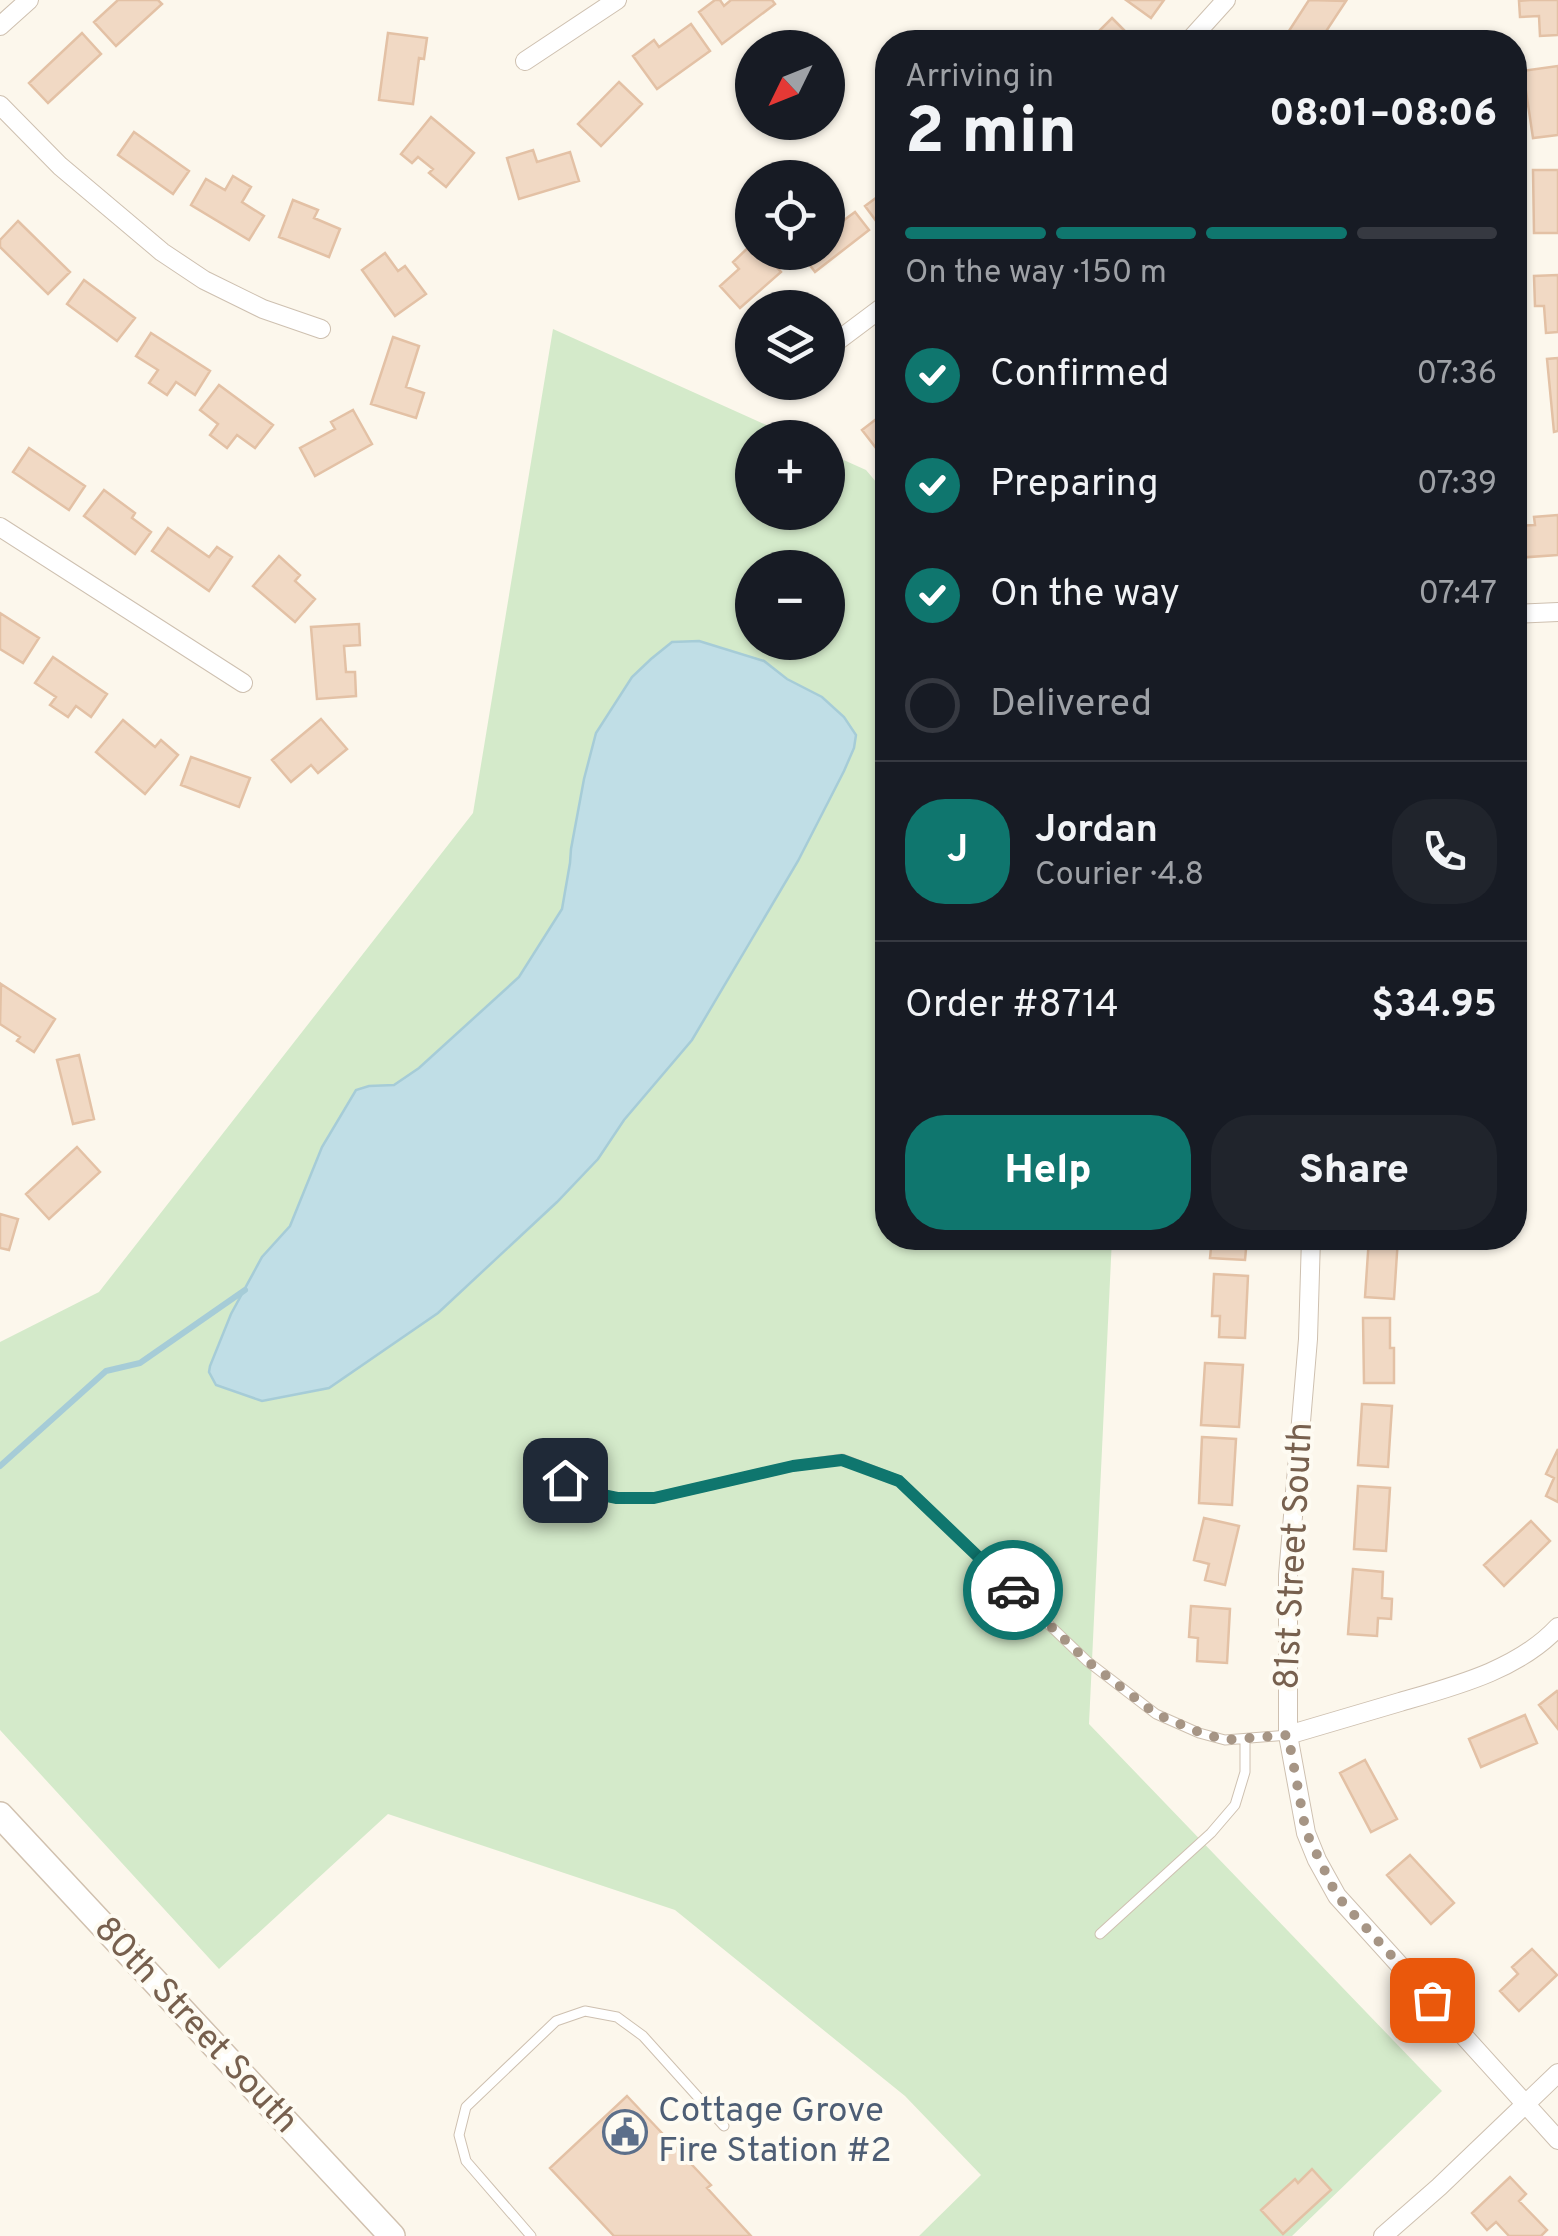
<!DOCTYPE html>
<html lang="en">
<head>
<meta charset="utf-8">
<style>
  body { margin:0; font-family:Overpass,sans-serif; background:#20242c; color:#f1f3f6; height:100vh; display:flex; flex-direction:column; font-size:38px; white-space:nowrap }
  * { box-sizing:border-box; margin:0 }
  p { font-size:32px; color:#9ea1a6 }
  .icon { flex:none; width:55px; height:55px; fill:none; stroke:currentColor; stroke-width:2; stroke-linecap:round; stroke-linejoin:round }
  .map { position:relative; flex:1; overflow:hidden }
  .panel { position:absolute; left:875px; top:30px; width:652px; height:1220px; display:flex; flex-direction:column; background:#171b24; border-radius:40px; box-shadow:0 2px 8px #0004 }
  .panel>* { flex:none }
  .needle { width:65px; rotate:227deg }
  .buttons { position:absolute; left:735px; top:30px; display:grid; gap:20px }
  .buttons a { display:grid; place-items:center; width:110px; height:110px; border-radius:50%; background:#171b24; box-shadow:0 2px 8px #0004; font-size:50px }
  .pin { position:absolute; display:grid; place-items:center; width:85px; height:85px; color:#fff; margin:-42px; border-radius:20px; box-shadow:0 5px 15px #0006 }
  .courier { position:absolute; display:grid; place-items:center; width:100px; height:100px; margin:-50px; border:8px solid #0f766e; border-radius:50%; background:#fff; color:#222; box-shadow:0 2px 12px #0007 }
  .headline em { font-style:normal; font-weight:800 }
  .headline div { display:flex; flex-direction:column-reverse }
  .headline { display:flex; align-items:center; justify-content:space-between; height:170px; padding:0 30px }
  h1 { font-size:65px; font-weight:800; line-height:75px }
  .bar { display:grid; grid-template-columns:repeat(4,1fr); gap:15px 10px; align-content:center; height:120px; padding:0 30px }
  .bar i { height:12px; border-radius:8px; background:#363941 }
  .bar .current { background:#0f766e }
  .bar p { grid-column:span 4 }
  .line { display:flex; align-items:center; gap:25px; padding:0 30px; border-top:2px solid #363941 }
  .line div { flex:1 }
  .round { display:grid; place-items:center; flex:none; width:105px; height:105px; border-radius:40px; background:#20242c }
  ol { padding:0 30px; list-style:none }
  li { display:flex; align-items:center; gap:30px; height:110px }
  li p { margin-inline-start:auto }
  li .icon { padding:10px; border-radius:50%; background:#0f766e; color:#fff; stroke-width:4 }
  li:last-child { color:#9ea1a6 }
  li i { width:55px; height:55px; border:5px solid #363941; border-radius:50% }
  .action { display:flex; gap:20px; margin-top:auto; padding:20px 30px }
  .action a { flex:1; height:115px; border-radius:40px; background:#0f766e; color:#fff; font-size:40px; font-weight:800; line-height:115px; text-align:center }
  .action a+a { background:#20242c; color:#f1f3f6 }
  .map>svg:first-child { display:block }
</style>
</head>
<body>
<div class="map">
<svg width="1558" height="2236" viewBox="0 0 1558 2236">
  <rect width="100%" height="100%" fill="#fcf7ec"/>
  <path fill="#d4eaca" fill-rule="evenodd" d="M553 329 793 437 752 438V512H828V453L866 470 888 496V1238H1112L1089 1724 1442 2091 1292 2236H919L981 2175 905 2096 675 1910 388 1814 219 1969 0 1730V1342L99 1292 473 813ZM752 568H828V642H752Z"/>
  <path fill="#c0dee6" stroke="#a6ccd7" stroke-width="2.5" d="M699 641 764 661 787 679 822 697 844 717 856 735 854 748 844 771 798 861 692 1040 624 1120 598 1159 557 1202 438 1313 329 1388 262 1401 216 1385 209 1372 210 1366 231 1314 262 1257 290 1226 322 1147 356 1090 369 1086 394 1085 419 1068 519 977 562 909 570 863 571 849 584 779 596 733 632 677 651 659 672 642Z"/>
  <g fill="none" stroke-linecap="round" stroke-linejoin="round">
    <path stroke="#a6ccd7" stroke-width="6" d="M0 1466 106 1371 140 1363 245 1290"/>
  </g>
  <path fill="#f1d9c4" stroke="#e3c1a5" stroke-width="2.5" d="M118 0H158L162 4 116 46 94 22Z
    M715 0H720L724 6 731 0H772L775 4 722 44 699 12Z
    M1126 0H1164L1151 18Z
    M1309 0 1346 1 1319 42H1294L1285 37Z
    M1530 0H1558V35L1540 36 1539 16 1520 17 1519 1Z
    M1112 18 1133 39 1129 42H1088Z
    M691 24 710 51 657 89 633 56 654 40 659 47Z
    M82 33 101 54 48 103 29 83Z
    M388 33 427 38 424 59 419 58 413 104 379 100Z
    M1558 66V135L1533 138 1523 71Z
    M619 82 642 104 601 146 578 124Z
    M431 117 474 153 446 187 429 173 433 169 418 157 412 163 401 154Z
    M134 132 189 171 173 194 118 155Z
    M533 150 537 162 570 152 579 181 519 199 507 158Z
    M1533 170H1558V233H1534Z
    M233 176 251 187 242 202 264 216 249 240 191 205 206 179 225 190Z
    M888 189V231L885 233 865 206Z
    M293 200 318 210 314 218 340 229 329 257 279 237Z
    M855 212 869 230 815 272 800 252H828V222L835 217 840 223Z
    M18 221 70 272 48 294 0 247V240Z
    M752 244V252H763L781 272 740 308 720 286 739 269 733 262Z
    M385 253 398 271 405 266 426 294 395 316 362 270Z
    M1558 275V332L1546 333 1544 306H1535L1534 276Z
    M84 280 135 318 117 341 67 304Z
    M151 333 210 371 195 395 176 382 167 395 149 383 158 370 136 356Z
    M393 337 419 346 406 387 424 393 416 418 371 404Z
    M1558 358V431L1554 432 1547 359Z
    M219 385 273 425 255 448 237 435 227 448 210 435 218 424 200 410Z
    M353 410 372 444 315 476 300 448 335 429 331 422Z
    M888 410V454L883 457 862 430Z
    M29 448 85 486 69 510 13 472Z
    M104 490 135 513 132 518 151 532 135 554 84 516Z
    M1558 515V555L1515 558V526L1535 525 1534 517Z
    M168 528 209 557 217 547 232 557 209 591 152 551Z
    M279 556 300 575 295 581 315 599 295 622 253 586Z
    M0 613 39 638 23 663 0 649Z
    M359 624 360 645 344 646 346 672H355L356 696 317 699 311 627Z
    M53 657 107 694 91 717 76 706 68 717 50 705 56 697 35 683Z
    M321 719 347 749 318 773 311 765 291 782 272 760Z
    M123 720 155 747 161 740 178 755 145 794 96 752Z
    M191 757 250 778 239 807 181 785Z
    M1 984 55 1019 34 1052 17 1041 20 1037 0 1024Z
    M79 1055 94 1119 73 1124 57 1060Z
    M77 1147 100 1172 49 1219 26 1194Z
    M0 1214 18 1219 9 1250 0 1248Z
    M1212 1238H1247L1245 1260 1210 1258Z
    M1369 1238H1398L1394 1299 1365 1297Z
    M1214 1274 1248 1276 1245 1338 1219 1337 1220 1316H1212Z
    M1363 1318H1390V1348H1394V1383H1364Z
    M1205 1363 1243 1365 1239 1427 1201 1425Z
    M1362 1404 1392 1406 1388 1467 1358 1465Z
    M1202 1437 1236 1439 1232 1505 1199 1503Z
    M1558 1449V1502L1546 1496 1554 1478 1546 1474Z
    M1358 1486 1390 1488 1386 1551 1354 1549Z
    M1204 1518 1239 1526 1225 1585 1205 1580 1209 1564 1194 1560Z
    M1531 1521 1550 1541 1504 1586 1484 1565Z
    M1353 1569 1383 1572 1382 1598 1392 1599 1391 1619 1378 1618 1377 1636 1348 1634Z
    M1191 1606 1230 1609 1227 1663 1197 1661 1198 1638 1189 1637Z
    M1557 1691 1558 1692V1729L1539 1705Z
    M1525 1715 1537 1743 1481 1767 1469 1739Z
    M1365 1760 1397 1819 1371 1832 1340 1773Z
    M1410 1855 1454 1903 1431 1924 1387 1875Z
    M1532 1949 1557 1975 1519 2011 1500 1991 1518 1974 1512 1967Z
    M627 2096 711 2185 707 2188 751 2236H614L550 2168Z
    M1312 2169 1331 2190 1283 2234 1261 2210 1295 2179 1298 2183Z
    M1510 2177 1526 2194 1519 2201 1547 2230 1541 2236H1509L1496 2222 1487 2230 1472 2213Z"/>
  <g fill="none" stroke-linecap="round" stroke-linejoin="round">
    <g stroke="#cec0b0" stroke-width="11">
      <path id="lane" d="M565 1480 588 1492 617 1498H654L793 1466 842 1459 899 1481 1087 1661 1156 1714 1199 1733 1225 1740 1288 1735
        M1100 1934 1211 1833 1235 1805 1245 1772V1739
        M531 2236 466 2161 459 2135 466 2107 556 2021 585 2011 617 2017 643 2036 724 2126"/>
    </g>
    <g stroke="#cec0b0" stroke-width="20">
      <path id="street" d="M0 26 29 0
        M1188 42 1226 0
        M525 61 617 0
        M0 105 60 166 162 252 204 280 263 309 321 329
        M828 348 888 303
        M0 527 243 683
        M1515 614 1558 612
        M1311 1238 1308 1339 1288 1575V1735L1306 1833 1317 1860 1337 1896 1558 2140
        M1288 1735C1325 1724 1363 1713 1400 1702 1455 1686 1518 1670 1558 1627
        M1383 2236 1439 2187 1558 2073"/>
    </g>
    <g stroke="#d1c1af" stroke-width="28">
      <path id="secondary" d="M0 1815 392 2236"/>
    </g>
    <use href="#lane" stroke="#fff" stroke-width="9"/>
    <use href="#street" stroke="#fff" stroke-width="18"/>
    <use href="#secondary" stroke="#fff" stroke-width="25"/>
  </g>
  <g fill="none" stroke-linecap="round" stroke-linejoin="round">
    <path stroke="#a69585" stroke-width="10" stroke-dasharray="0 18" d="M1013 1590 1087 1661 1156 1714 1199 1732 1224 1740 1288 1735 1306 1832 1337 1896 1432 2000"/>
    <path stroke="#0f766e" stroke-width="12" d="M565 1480 588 1492 617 1498H654L793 1466 842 1460 899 1481 1013 1590"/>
  </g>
  <defs>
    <g id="civic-ring" transform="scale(2.25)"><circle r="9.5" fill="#fefbf2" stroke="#5c6f8a" stroke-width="1.5"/><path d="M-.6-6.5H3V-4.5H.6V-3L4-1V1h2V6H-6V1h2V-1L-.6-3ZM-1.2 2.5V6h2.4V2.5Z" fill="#5c6f8a"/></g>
  </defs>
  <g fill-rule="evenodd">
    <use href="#civic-ring" x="625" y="2132"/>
  </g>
  <g text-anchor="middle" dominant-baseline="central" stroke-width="8" stroke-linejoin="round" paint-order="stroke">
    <g font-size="35" fill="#77604e" stroke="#fefbf2">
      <text transform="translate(1295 1556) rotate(-87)">81st Street South</text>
      <text transform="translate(195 2026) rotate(47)">80th Street South</text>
    </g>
    <g font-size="35" fill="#4e5e75" stroke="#fefbf2" text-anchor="start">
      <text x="658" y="2112">Cottage Grove<tspan x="658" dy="40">Fire Station #2</tspan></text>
    </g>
  </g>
</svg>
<div class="buttons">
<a><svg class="needle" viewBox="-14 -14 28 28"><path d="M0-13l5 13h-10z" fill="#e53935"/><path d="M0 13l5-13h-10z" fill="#9ea1a6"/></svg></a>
<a><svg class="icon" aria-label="locate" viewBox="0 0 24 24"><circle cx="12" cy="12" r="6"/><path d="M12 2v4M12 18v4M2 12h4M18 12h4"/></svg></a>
<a><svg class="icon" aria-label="layers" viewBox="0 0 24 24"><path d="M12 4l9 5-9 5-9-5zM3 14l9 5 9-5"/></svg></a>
<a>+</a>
<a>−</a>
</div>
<div class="pin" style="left:1432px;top:2000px;background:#ea580c"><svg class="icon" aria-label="bag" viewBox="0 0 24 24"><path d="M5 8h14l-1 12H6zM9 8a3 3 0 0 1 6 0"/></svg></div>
<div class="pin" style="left:565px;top:1480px;background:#1f2937"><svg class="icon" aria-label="home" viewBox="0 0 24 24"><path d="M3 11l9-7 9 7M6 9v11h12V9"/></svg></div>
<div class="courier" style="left:1013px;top:1590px"><svg class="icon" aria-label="car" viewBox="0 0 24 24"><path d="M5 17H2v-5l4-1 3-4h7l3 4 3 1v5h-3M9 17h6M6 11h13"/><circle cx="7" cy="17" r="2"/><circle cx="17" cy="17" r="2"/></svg></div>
<section class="panel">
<div class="headline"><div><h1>2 min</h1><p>Arriving in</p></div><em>08:01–08:06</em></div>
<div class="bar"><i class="current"></i><i class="current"></i><i class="current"></i><i></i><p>On the way · 150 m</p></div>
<ol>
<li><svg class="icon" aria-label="check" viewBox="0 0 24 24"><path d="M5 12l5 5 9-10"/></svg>Confirmed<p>07:36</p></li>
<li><svg class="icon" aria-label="check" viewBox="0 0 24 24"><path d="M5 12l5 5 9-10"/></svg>Preparing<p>07:39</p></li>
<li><svg class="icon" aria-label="check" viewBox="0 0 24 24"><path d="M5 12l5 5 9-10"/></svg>On the way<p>07:47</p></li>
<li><i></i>Delivered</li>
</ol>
<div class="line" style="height:180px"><b class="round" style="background:#0f766e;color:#fff">J</b><div><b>Jordan</b><p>Courier · 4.8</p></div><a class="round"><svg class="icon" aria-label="phone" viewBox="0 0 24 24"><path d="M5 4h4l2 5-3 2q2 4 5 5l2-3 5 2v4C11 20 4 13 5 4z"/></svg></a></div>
<div class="line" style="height:130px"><div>Order #8714</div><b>$34.95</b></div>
<div class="action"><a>Help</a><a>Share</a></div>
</section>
</div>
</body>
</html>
